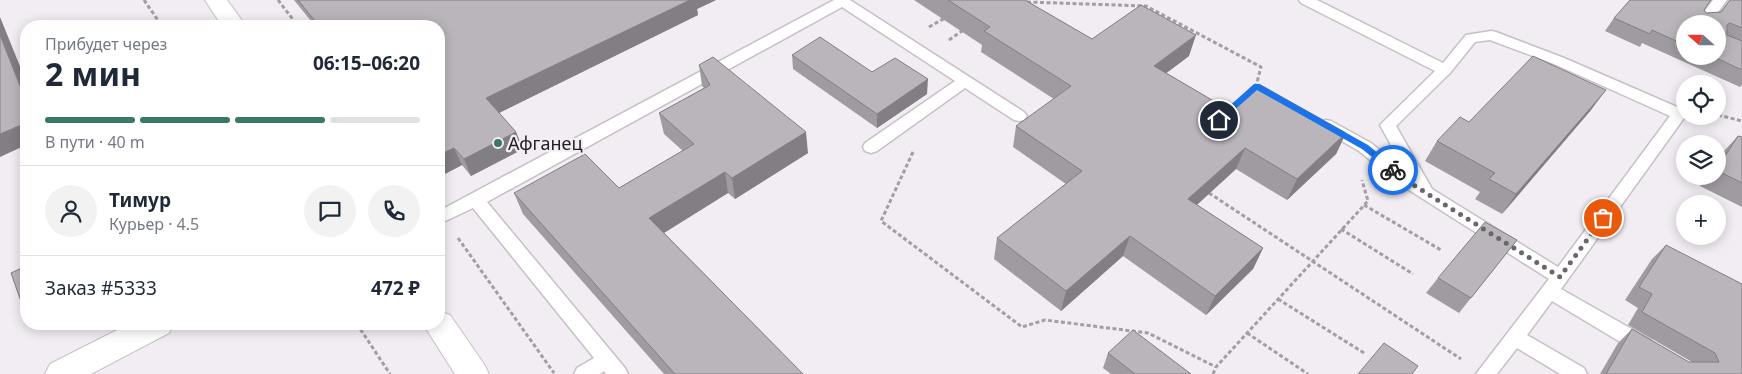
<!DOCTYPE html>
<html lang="ru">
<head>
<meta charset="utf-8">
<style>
  body { margin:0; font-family:"Noto Sans",sans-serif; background:#f2f2f3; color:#1f2937; height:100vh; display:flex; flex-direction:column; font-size:19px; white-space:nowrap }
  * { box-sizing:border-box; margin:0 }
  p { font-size:16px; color:#747a83 }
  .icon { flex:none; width:28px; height:28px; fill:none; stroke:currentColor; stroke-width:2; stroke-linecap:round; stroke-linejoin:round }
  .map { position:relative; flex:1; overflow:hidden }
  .panel { position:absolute; left:20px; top:20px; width:425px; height:310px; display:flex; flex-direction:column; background:#fff; border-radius:20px; box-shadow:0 2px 12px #0003 }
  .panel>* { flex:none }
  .needle { width:32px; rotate:291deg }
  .controls { position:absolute; left:1676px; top:15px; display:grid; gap:10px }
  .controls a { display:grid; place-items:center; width:50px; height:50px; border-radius:50%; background:#fff; box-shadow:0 2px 12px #0003; font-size:25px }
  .pin { position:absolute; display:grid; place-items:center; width:42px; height:42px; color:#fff; margin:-21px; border:2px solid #fff; border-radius:50%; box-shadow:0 1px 5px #0007 }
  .courier { position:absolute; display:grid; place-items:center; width:50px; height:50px; margin:-25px; border:4px solid #1a73e8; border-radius:50%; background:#fff; color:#222; box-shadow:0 1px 6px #0007 }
  .overview em { font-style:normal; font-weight:700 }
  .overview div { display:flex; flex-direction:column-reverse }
  .overview { display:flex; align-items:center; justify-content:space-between; height:85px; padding:0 25px }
  h1 { font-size:32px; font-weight:700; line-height:38px }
  .bar { display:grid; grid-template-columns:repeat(4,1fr); gap:8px 5px; align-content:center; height:60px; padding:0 25px }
  .bar i { height:6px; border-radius:4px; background:#e0e1e3 }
  .bar .selected { background:#387866 }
  .bar p { grid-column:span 4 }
  .line { display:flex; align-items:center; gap:12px; padding:0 25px; border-top:1px solid #e0e1e3 }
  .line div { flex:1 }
  .round { display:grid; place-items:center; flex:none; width:52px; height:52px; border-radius:26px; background:#f2f2f3 }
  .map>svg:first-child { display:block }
</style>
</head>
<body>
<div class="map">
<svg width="1742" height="374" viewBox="0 0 1742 374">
  <rect width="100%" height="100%" fill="#f2ecf3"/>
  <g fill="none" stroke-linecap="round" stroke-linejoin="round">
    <g stroke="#c7c0c7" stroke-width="3">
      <path id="service" d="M834 0H850L1024 112 1027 116 1024 120 1019 121 1014 120 965 88 877 151 871 153 865 151 863 147 865 143 955 81 842 7 487 202 625 368 628 374H606L604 371 600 374H574L577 368 594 358 473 208 439 224V211Z
        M1299 0H1317L1443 63 1466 35 1491 31 1496 32 1564 58 1684 110V118L1561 289 1651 340 1653 346 1651 352 1644 354 1637 352 1552 301 1527 335 1584 368 1587 374H1560L1517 348 1497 374H1476L1549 279 1398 183 1359 151 1321 129 1318 125 1321 121 1326 120 1331 121 1371 143 1406 172 1380 125 1435 71 1301 3ZM1490 40 1554 64 1670 116 1558 267 1432 189 1396 126 1450 73 1475 42Z
        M1713 0H1727L1709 24H1695Z"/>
    </g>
    <g stroke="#c7c0c7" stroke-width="2">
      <path id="minor" d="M205 0H227L246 26H222Z
        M439 311 450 315 484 364 489 374H455L423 324H439Z
        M129 324H174L169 333 91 374H45L50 364Z"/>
    </g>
    <path stroke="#a39ea3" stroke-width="3" stroke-dasharray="4 2.5" stroke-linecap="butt" d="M144 0 162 26
      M278 0 298 26
      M1027 2 1146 6 1261 67 1256 86
      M929 27 945 18
      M949 40 965 29
      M1718 115 1742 121
      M913 152 881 221 1022 327 1045 320 1148 333 1216 367
      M1209 193 1461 359
      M1364 205 1441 250
      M1341 229 1413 274
      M458 238 554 373
      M1278 299 1364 353
      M357 324 390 374
      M1247 333 1308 374
      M1213 374 1216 367 1368 201 1362 180"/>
    <use href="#service" fill="#fff" fill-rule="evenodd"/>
    <use href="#minor" fill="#fff" fill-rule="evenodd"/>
  </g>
  <path fill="#a09ba1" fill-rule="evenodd" d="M294 0H716L697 9 698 15 499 113 516 132 523 149 471 176 462 165 439 177V26H315Z
    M914 0H1025L1092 39 1189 56 1166 73 1229 110 1346 133 1336 154 1287 200 1236 169 1197 205 1263 248 1253 269 1206 315 1123 256 1061 311 994 259 997 238 1066 184 1013 147 1016 126 1054 99 981 52 982 45Z
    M1730 0H1742V85L1740 87 1642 43 1640 47 1605 31 1614 18 1704 10 1706 13 1720 12ZM1685 24 1718 56H1685Z
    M792 55 872 72 927 94 877 128 793 69Z
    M699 65 808 153 735 199 728 193 664 233 803 374H664L523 214 514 193 619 188 683 151 664 134 659 113 704 88 702 86Z
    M1591 110 1502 214 1475 199 1480 192 1425 161 1437 141 1469 122Z
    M1738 136 1742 137V207L1700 186 1706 176H1718V160L1723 152Z
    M1517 240 1459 313 1426 293 1438 278Z
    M1666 245 1742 374H1600L1618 343 1632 329 1689 362H1692L1628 325 1638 308 1625 300 1652 259Z
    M1108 353 1191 374H1111L1103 368Z"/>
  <path fill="#827e83" d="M690 0H716L697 9 698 15 493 116 486 98Z
    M0 17 26 81V101L0 35Z
    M1196 35 1189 56 1148 87 1154 66Z
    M928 79 927 94 877 128V114Z
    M1606 90 1591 110 1502 214 1516 194Z
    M26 123V145L0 157V134Z
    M516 132 523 149 471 176 464 159Z
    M806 132 808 153 735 199 732 178Z
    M1346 133 1336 154 1287 200 1297 179Z
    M454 148 462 165 439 177V155Z
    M1245 148 1236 169 1180 220 1188 199Z
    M725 172 728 193 654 239 649 218Z
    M1130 236 1123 256 1061 311 1066 291Z
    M1263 248 1253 269 1206 315 1215 296Z
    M26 305V310L23 307Z"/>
  <path fill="#bab4bb" stroke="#827e83" d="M298 0H690L486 98 516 132 464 159 454 148 439 155V26H319Z
    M948 0H1025L1092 39 1141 5 1196 35 1154 66 1229 110 1259 84 1346 133 1297 179 1245 148 1188 199 1263 248 1215 296 1130 236 1066 291 997 238 1082 171 1016 126 1071 86 984 31 990 27Z
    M1630 0H1711L1704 10 1706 13 1721 12 1730 0H1742V28L1730 23 1727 25V35L1742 41V70L1712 56H1718V24H1685V45L1652 30 1650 34 1614 18Z
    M0 35 26 101V123L0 134Z
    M820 37 872 72 895 58 928 79 877 114 792 55Z
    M1533 56 1606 90 1516 194 1489 179 1495 173 1437 141 1460 117 1469 122Z
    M713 57 806 132 732 178 725 172 649 218 803 374H675L514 193 585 154 619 188 694 144 659 113 710 85 699 65Z
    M1738 136 1742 137V183L1718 171V167Z
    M1485 222 1517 240 1471 298 1438 278Z
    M1666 245 1742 284V374H1606L1632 329 1689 362H1719L1715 353 1642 312 1652 294 1639 287Z
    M26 266V305L23 307 11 273Z
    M1133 330 1191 374H1135L1108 353Z
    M1384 343 1418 366 1412 374H1358Z"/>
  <path fill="#1a73e8" d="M1254 84H1259L1368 145 1396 168V172H1391L1362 149 1257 90 1222 121H1216V118Z"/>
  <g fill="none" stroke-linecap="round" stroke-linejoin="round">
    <path stroke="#6a676a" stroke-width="5" stroke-dasharray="0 9" d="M1393 170 1404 179 1560 277 1603 218"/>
  </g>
  <circle fill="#387866" stroke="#f2ecf3" stroke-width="2" cx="498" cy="143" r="5"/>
  <g text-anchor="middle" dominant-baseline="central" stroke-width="4.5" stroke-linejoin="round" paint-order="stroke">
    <g font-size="18" fill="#211f21" stroke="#f2ecf3" text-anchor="start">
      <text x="508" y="143">Афганец</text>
    </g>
  </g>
</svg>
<div class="controls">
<a><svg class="needle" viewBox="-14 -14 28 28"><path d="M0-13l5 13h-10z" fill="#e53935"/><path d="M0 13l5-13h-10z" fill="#747a83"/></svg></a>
<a><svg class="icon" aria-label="locate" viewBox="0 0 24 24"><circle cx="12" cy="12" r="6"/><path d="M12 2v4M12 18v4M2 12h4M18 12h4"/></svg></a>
<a><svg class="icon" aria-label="layers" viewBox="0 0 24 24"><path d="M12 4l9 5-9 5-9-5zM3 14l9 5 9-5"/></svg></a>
<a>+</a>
</div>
<div class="pin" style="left:1603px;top:218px;background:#ea580c"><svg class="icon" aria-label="bag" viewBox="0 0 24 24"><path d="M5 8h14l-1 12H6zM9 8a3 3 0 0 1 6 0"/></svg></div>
<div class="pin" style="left:1219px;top:120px;background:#1f2937"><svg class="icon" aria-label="home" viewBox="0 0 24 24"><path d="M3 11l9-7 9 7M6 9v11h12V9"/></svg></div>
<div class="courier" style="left:1393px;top:170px"><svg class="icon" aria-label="bike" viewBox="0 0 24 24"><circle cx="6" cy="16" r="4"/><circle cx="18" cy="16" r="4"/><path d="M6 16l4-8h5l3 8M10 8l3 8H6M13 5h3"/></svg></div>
<section class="panel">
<div class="overview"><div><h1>2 мин</h1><p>Прибудет через</p></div><em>06:15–06:20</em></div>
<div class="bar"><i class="selected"></i><i class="selected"></i><i class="selected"></i><i></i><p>В пути · 40 m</p></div>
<div class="line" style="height:90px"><a class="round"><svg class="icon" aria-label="person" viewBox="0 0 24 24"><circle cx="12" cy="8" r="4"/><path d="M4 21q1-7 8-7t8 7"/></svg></a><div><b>Тимур</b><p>Курьер · 4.5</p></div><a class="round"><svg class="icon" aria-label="chat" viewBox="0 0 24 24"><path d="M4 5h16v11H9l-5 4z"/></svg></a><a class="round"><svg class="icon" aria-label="phone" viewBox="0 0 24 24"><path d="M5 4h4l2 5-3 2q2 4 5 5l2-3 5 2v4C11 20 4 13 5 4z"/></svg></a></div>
<div class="line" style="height:65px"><div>Заказ #5333</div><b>472 ₽</b></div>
</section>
</div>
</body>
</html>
